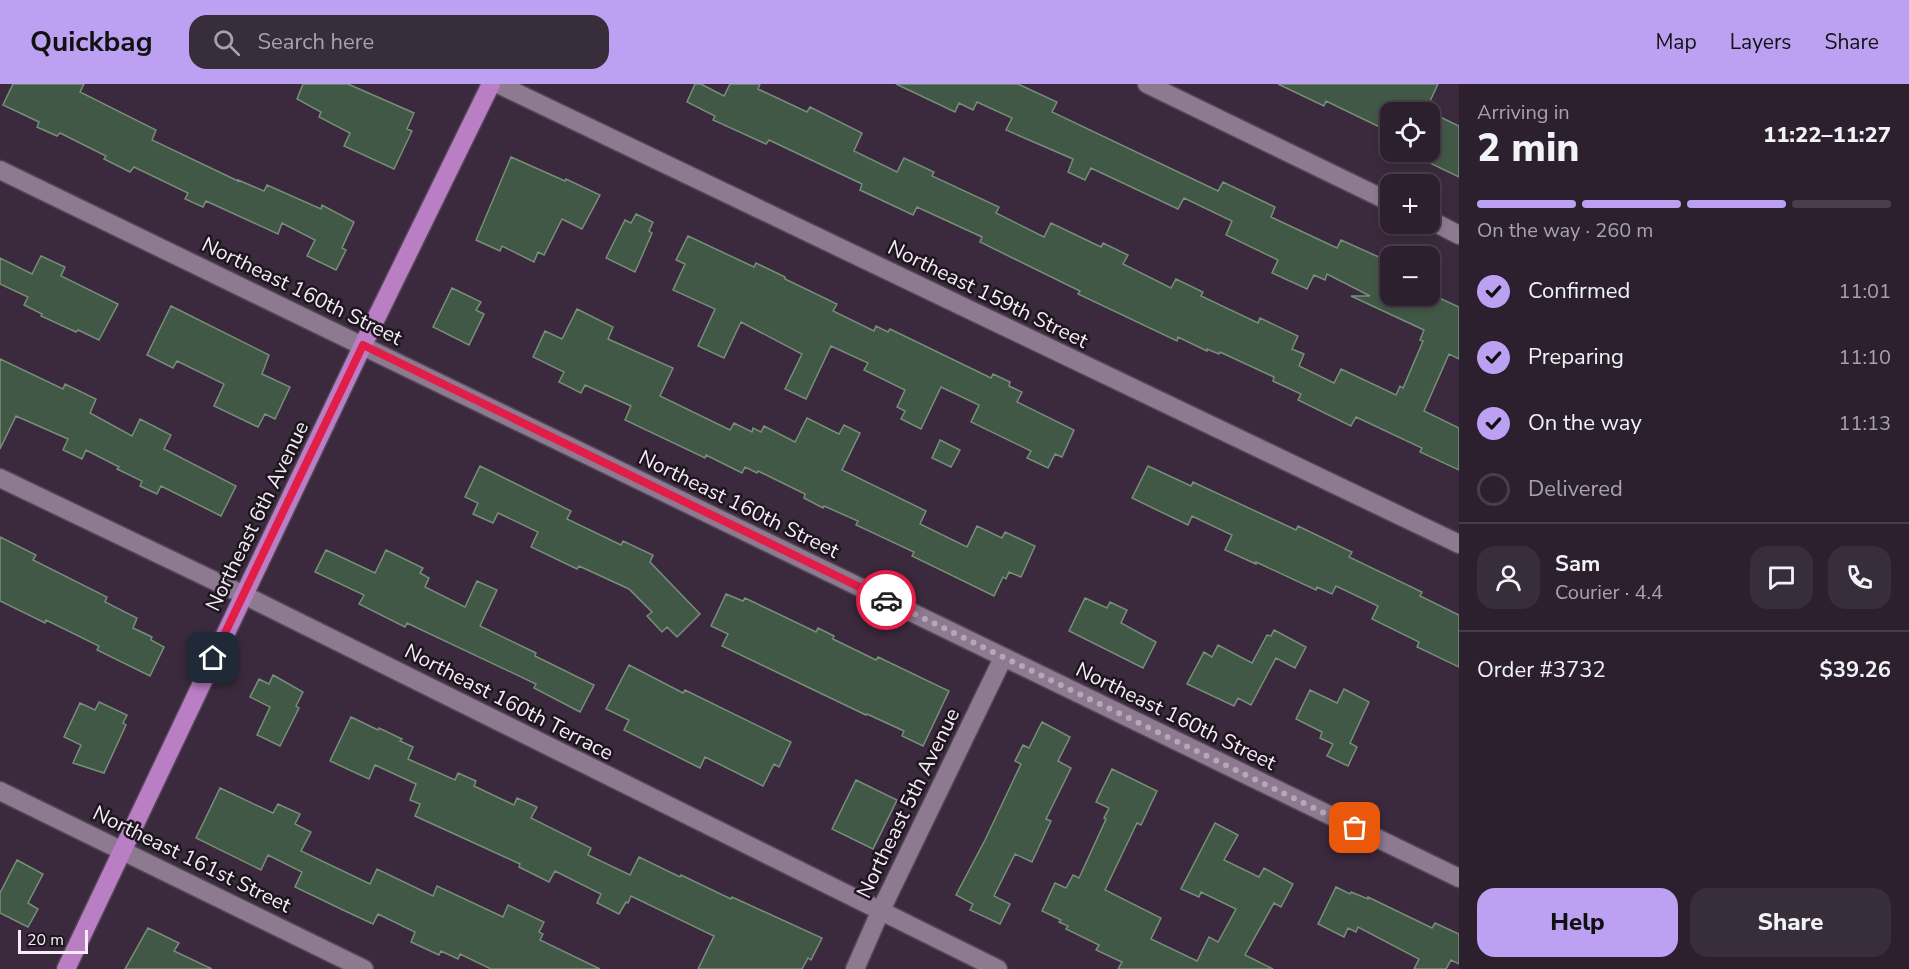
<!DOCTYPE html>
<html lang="en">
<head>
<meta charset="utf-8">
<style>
  body { margin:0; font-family:"Nunito Sans",sans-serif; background:#382d3a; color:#f1f3f6; height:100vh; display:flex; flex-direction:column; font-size:22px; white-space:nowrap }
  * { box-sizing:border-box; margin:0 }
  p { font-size:20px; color:#a6a3aa }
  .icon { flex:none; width:33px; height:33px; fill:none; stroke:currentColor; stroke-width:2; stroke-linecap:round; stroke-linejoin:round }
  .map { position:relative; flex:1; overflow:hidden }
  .details { display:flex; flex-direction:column; background:#2c202e; width:450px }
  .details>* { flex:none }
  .fabs { position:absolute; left:1380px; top:18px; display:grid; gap:12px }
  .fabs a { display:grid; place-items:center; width:60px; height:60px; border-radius:12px; background:#2c202e; box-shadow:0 3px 9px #0003,0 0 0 2px #483e4a; font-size:30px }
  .scale { position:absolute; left:18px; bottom:15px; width:70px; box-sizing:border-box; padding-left:6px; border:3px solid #f6ebf7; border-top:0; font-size:16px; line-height:21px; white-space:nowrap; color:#f6ebf7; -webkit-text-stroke:4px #1d161f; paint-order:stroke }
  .pin { position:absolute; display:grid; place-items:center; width:51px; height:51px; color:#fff; margin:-26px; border-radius:12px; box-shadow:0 3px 9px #0006 }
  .courier { position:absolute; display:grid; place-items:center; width:60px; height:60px; margin:-30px; border:4px solid #e11d48; border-radius:50%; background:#fff; color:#222; box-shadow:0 2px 8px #0007 }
  .head em { font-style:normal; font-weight:800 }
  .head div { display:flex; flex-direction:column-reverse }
  .head { display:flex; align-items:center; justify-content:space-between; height:102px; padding:0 18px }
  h1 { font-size:39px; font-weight:800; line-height:45px }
  .bar { display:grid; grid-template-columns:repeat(4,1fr); gap:9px 6px; align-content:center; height:72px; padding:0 18px }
  .bar i { height:8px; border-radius:4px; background:#483e4a }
  .bar .current { background:#bca0f2 }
  .bar p { grid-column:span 4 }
  .line { display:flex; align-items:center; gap:15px; padding:0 18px; border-top:2px solid #483e4a }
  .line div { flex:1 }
  .round { display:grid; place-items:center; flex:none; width:63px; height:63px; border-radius:18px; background:#382d3a }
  ol { padding:0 18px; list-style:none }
  li { display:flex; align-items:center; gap:18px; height:66px }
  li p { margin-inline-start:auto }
  li .icon { padding:6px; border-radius:50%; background:#bca0f2; color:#111; stroke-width:4 }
  li:last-child { color:#a6a3aa }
  li i { width:33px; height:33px; border:3px solid #483e4a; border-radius:50% }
  .button { display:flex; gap:12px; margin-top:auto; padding:12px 18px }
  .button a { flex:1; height:69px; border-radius:18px; background:#bca0f2; color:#111; font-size:24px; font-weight:800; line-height:69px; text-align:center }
  .button a+a { background:#382d3a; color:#f1f3f6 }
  header { display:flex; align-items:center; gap:36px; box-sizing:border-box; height:84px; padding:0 30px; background:#bca0f2; color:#111 }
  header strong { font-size:28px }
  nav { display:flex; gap:33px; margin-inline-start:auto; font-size:21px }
  .search { width:420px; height:54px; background:#382d3a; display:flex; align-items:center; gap:15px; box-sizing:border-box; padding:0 21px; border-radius:18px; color:#a6a3aa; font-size:22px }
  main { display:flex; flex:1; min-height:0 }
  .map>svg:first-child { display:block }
</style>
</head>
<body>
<header>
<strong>Quickbag</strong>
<div class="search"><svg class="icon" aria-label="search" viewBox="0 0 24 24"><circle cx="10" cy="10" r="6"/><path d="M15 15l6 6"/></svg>Search here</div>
<nav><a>Map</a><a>Layers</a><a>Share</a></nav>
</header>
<main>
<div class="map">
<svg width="1459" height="885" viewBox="0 0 1459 885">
  <rect width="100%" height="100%" fill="#3b2a3d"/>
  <path fill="#425846" stroke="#778e7a" stroke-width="1.5" d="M13 0H84L80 8 156 46 152 56 238 97V96L264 107 267 101 321 125 322 121 354 138 342 164 346 166 336 186 307 172 315 156 282 139 278 150 206 117 203 123 185 115 188 109 134 83 130 88 104 75 106 72 60 49 57 52 37 43 39 38 3 21Z
    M303 0H348L414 29 407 45 412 47 394 85 344 62 350 49 319 33 321 28 297 15Z
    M695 0H701L724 12 730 0H760L758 5 807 28 810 23 862 49 854 67 897 88 904 74 934 88 932 92 999 123 996 129 1044 153 1051 139 1101 163 1103 159 1128 171 1123 180 1171 204 1176 195 1203 208 1201 212 1258 239 1260 234 1298 252 1292 265 1304 270 1299 282 1334 299 1341 285 1396 311 1400 302 1403 304 1423 257 1420 256 1424 246 1351 212H1370L1327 190 1325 196 1314 191 1307 205 1272 189 1278 176 1226 151 1232 137 1184 114 1178 125 1091 84 1085 96 1068 88 1073 75 1006 46 1012 34 977 18 973 26 959 19 955 28 896 0H1018L1057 18 1052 28 1218 107 1223 98 1275 123 1271 133 1337 164 1341 156 1390 178V212H1435L1459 223V275L1449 270 1424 327 1459 344V386L1420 368 1422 364 1356 333 1351 342 1298 316 1301 310 1273 297 1274 293 1220 268 1219 270 1207 265V267L1178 253 1177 257 1078 210 1080 207 980 158 982 153 917 123 913 131 860 106 862 100 769 56 766 60 713 36 715 32 687 18Z
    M1278 0H1438L1425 28H1390V48L1326 17 1324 22Z
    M1430 28 1459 42V93L1430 79Z
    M511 73 565 97 566 95 600 111 582 145 562 135 544 171 538 168 534 178 502 162 500 167 476 156Z
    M636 130 653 138 649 147 652 149 635 188 606 174 625 136 631 139Z
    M688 152 754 183 756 179 785 193V195L837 220 833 227 874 247 876 242 888 248 890 245 991 294 993 290 1010 298 1009 302 1022 308 1017 318 1074 346 1062 373 1055 370 1048 384 1027 374 1031 367 971 338 979 321 941 303 921 345 901 335 905 327 897 323 905 306 864 286 868 279 831 262 806 315 785 305 802 270 741 238 724 274 698 262 715 225 673 206 685 180 676 176Z
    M41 172 65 183 61 192 118 220 99 256 78 246 76 248 41 232 42 230 24 221 28 213 0 200V174L32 190Z
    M452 204 481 218 476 226 484 230 469 261 433 243Z
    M171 222 269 271 262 290 290 303 275 335 265 330 258 343 214 322 224 300 177 277 173 284 147 271Z
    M577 225 613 243 608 255 673 284 660 312 730 346 734 339 752 348 753 344 761 348 764 342 795 358 807 334 839 350 844 341 860 349 842 386 926 427 920 440 967 463 977 442 1002 454 1005 448 1035 462 1021 493 1009 488 1006 495 1003 493 994 512 912 472 914 468 856 441 858 437 824 422 823 424 804 414 805 410 758 387 757 389 745 383 742 389 706 371 705 374 625 336 631 322 585 301 581 309 559 298 564 288 533 273 545 247 562 255Z
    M0 275 63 305 65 300 96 315 90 329 132 352 140 335 171 351 164 365 236 402 221 432 161 402 157 410 140 402 142 397 117 385 119 383 86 366 82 375 63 366 68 355 16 332 0 365Z
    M940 356 960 366 951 383 932 374Z
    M480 382 571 427 567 435 621 461 623 457 653 471 650 478 700 530 677 553 667 543 662 548 647 532 652 528 629 505 579 482 577 485 531 463 538 448 498 429 493 439 473 430 478 419 465 413Z
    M1148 382 1191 402 1193 398 1296 446 1298 442 1352 468 1349 473 1422 508 1420 512 1459 531V583L1417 563 1419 558 1372 535 1378 522 1336 502 1332 510 1317 503 1316 506 1256 478V480L1225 466 1232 451 1192 432 1188 441 1132 414Z
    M0 453 36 471 33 476 107 513 105 518 137 534 133 544 152 553 151 556 164 563 150 592 97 566 99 562 46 536 45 539 0 517Z
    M326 466 375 489 386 466 423 484 420 489 429 494 425 503 465 523 477 497 497 506 480 542 536 569 535 572 594 601 580 628 534 604 536 600 407 539 405 543 359 520 364 511 315 488Z
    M726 510 743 517 745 514 816 548 818 544 834 552 833 555 876 576 878 573 949 607 923 662 902 652 904 647 867 630 866 631 722 562 728 550 711 542Z
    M1085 514 1107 524 1110 518 1127 526 1121 539 1156 558 1143 584 1069 547Z
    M1274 546 1306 563 1295 584 1276 574 1251 621 1238 614 1234 622 1187 600 1204 568 1212 573 1218 561 1252 579 1267 551 1271 552Z
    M629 581 683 609 685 606 791 658 779 683 774 680 763 702 705 673 700 684 624 646 629 636 606 625Z
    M273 591 303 608 296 622 299 624 280 662 257 651 270 623 250 613 259 595 269 600Z
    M1344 605 1369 618 1350 659 1357 663 1348 682 1327 672 1333 660 1320 654 1322 648 1296 635 1310 606 1337 619Z
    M99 618 127 631 123 639 126 641 104 689 73 679 81 661 64 653 80 619 95 626Z
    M351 633 378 646 379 644 402 655 400 657 413 663 408 675 455 696 458 689 476 697 474 702 514 721 517 714 537 723 531 734 591 764 588 771 630 791 639 773 680 793 681 791 731 815 732 813 822 854 811 876 808 874 802 885H698L714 852 631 812 628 819 626 818 619 830 597 819 601 810 555 787 549 798 519 783 520 780 415 732 420 720 410 716 416 700 375 681 369 695 330 677Z
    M1042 638 1070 653 1058 677 1071 684 1046 735 1051 737 1032 778 1015 770 994 812 1010 820 1000 840 970 826 973 820 956 811 985 756 1021 680 1015 677 1023 661 1029 664Z
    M1112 685 1157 707 1141 741 1137 739 1105 806 1161 834 1151 855 1197 877 1209 853 1218 858 1236 825 1201 808 1199 813 1181 805 1215 739 1238 751 1224 776 1259 793 1264 784 1293 800 1281 823 1274 819 1245 871 1273 885H1118L1122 878 1096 866 1099 861 1066 845 1068 842 1059 838 1061 836 1042 827 1055 799 1066 804 1073 791 1079 794 1106 735 1104 734 1109 724 1096 718Z
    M856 696 897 716 873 765 832 745Z
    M220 704 273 729 278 720 300 730 295 740 311 748 301 767 370 800 377 785 433 812 437 802 503 833 508 821 544 838 539 848 543 850 540 856 600 885H491L460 870 458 875 441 867 439 871 411 858 415 848 378 830 373 840 343 826 295 803 302 788 268 771 261 786 196 754Z
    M17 776 43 790 28 819 38 825 28 843 0 829V809Z
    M1336 803 1350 810 1351 808 1368 815V813L1432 844 1435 839 1459 850V880L1451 876 1446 885H1414L1419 875 1358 843 1356 848 1348 844 1344 853 1318 840Z
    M148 844 179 859 174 867 212 885H125Z"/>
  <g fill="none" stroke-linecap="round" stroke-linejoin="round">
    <g stroke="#544657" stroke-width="21">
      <path id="minor" d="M498 0 1459 460
        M1147 0 1390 118
        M0 86 1459 794
        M1430 136 1459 151
        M0 394 244 511 998 885
        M0 707 364 885
        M855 885 880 828 1003 574"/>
    </g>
    <g stroke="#544657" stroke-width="21">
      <path id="major" d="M66 885 363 261 491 0"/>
    </g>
    <use href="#minor" stroke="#8d7a91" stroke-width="18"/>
    <use href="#major" stroke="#b97ec4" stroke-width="18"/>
  </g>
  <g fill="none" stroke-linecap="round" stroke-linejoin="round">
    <path stroke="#b5a7b6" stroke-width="6" stroke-dasharray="0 10.8" d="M886 516 1355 744"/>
    <path stroke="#e11d48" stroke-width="8" d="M213 574 363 261 886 516"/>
  </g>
  <g text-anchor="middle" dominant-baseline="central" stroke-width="5" stroke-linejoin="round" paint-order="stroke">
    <g font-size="21" fill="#f6ebf7" stroke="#1d161f">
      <text transform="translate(302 207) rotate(26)">Northeast 160th Street</text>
      <text transform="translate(988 210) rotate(26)">Northeast 159th Street</text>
      <text transform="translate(739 420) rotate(26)">Northeast 160th Street</text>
      <text transform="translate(257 432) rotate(-64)">Northeast 6th Avenue</text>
      <text transform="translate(509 618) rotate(27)">Northeast 160th Terrace</text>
      <text transform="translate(1176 632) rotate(26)">Northeast 160th Street</text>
      <text transform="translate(908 719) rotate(-64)">Northeast 5th Avenue</text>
      <text transform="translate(192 775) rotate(26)">Northeast 161st Street</text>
    </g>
  </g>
</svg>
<div class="fabs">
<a><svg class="icon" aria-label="locate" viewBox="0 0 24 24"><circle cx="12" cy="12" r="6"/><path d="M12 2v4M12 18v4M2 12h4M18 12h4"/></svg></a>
<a>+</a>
<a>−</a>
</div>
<div class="scale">20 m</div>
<div class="pin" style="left:1355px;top:744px;background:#ea580c"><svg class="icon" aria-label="bag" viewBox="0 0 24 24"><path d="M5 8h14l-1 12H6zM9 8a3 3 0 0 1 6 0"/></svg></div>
<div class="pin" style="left:213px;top:574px;background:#1f2937"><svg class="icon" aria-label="home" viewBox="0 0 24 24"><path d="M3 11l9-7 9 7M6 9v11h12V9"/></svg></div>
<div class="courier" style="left:886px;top:516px"><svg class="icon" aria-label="car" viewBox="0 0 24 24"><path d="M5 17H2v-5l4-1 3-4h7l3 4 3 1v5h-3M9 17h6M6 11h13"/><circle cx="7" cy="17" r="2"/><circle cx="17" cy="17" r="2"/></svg></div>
</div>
<section class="details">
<div class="head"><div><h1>2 min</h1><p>Arriving in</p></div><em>11:22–11:27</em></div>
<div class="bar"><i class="current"></i><i class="current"></i><i class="current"></i><i></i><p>On the way · 260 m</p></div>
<ol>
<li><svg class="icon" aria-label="check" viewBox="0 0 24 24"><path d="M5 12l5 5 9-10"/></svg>Confirmed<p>11:01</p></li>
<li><svg class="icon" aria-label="check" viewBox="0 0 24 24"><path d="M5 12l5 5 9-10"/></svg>Preparing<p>11:10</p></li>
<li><svg class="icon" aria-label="check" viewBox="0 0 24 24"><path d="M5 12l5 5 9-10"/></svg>On the way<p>11:13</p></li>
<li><i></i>Delivered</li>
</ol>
<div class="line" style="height:108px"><a class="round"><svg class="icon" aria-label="person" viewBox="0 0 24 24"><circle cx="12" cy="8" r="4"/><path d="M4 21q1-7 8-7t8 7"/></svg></a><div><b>Sam</b><p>Courier · 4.4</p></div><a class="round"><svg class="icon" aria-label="chat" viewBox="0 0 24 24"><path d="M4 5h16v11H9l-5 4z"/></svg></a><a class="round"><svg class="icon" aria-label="phone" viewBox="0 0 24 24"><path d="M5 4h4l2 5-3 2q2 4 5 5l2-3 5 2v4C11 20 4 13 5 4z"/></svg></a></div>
<div class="line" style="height:78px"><div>Order #3732</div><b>$39.26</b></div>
<div class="button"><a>Help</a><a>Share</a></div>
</section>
</main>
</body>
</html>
